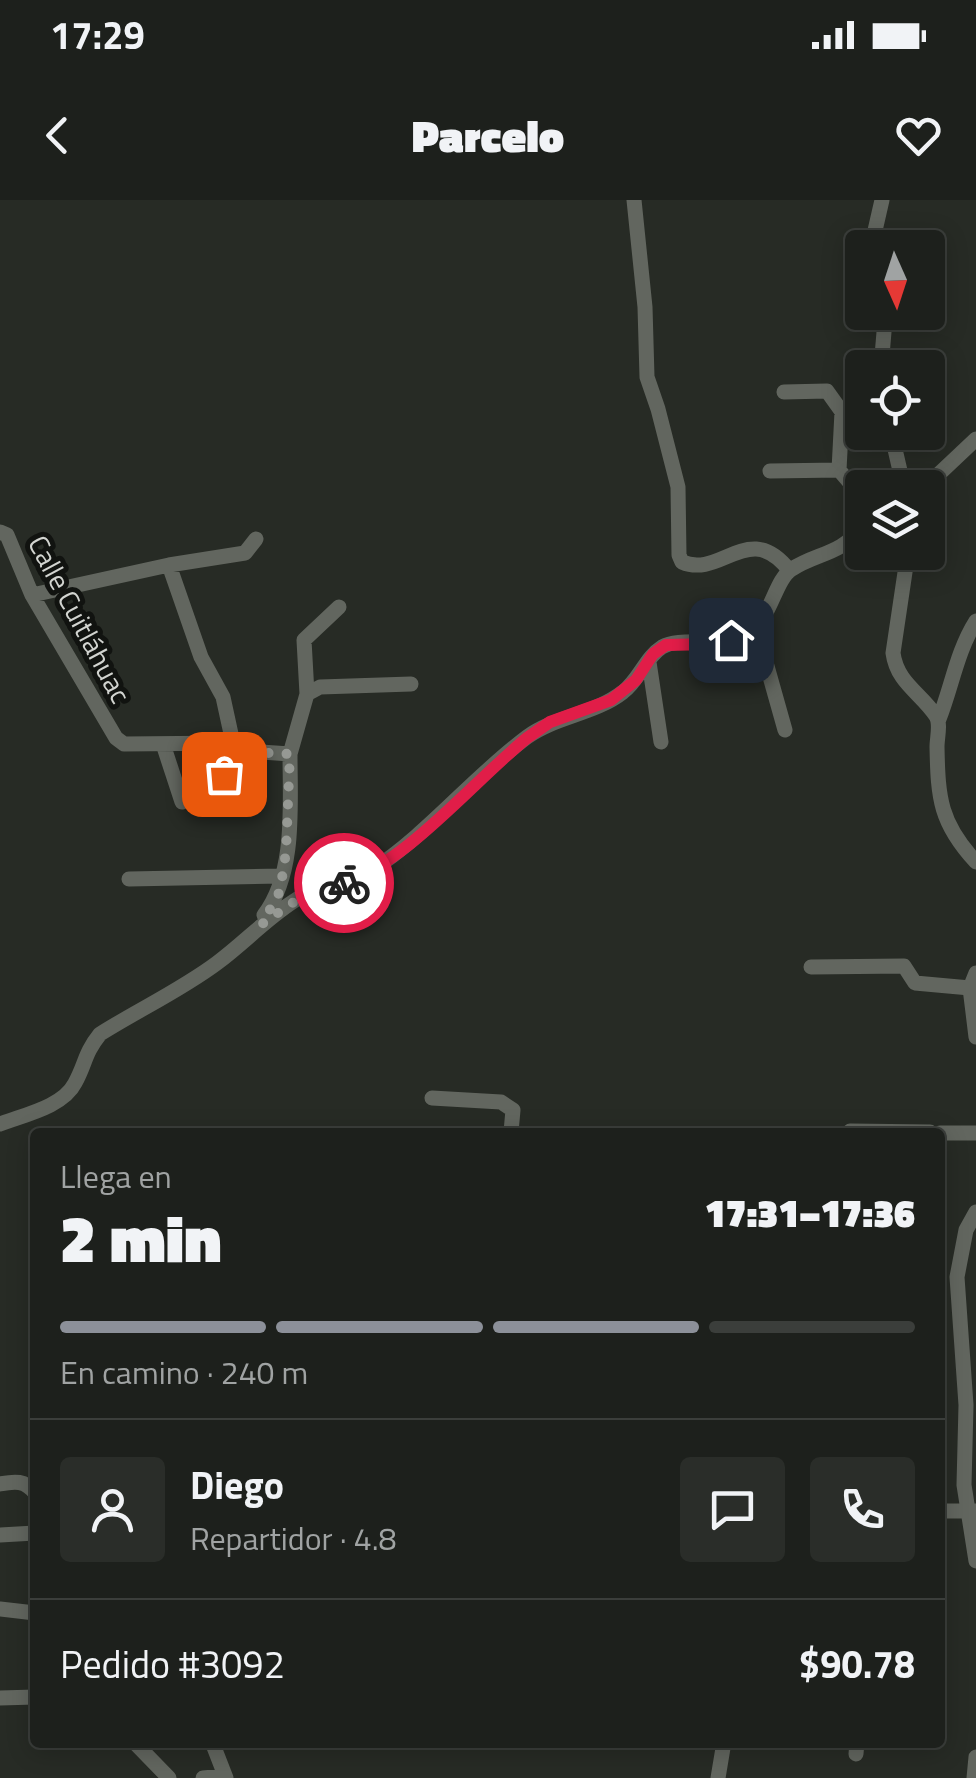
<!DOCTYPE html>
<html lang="es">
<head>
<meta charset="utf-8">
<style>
  body { margin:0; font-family:"Titillium Web",sans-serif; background:#2a2d29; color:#f1f3f6; height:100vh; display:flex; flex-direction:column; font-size:38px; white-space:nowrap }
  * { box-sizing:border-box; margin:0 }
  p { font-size:32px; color:#a0a3a3 }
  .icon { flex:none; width:55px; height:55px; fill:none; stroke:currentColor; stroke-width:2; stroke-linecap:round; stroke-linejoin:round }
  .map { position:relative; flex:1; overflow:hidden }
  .sheet { position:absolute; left:30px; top:928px; width:915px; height:620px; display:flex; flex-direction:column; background:#1d201c; border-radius:10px; box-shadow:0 5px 25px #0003,0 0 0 2px #3b3e3b }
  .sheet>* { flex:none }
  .needle { width:65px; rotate:177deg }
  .controls { position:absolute; left:845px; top:30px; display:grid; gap:20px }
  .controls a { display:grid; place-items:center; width:100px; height:100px; border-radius:10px; background:#1d201c; box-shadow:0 5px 25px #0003,0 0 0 2px #3b3e3b; font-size:50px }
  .pin { position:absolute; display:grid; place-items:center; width:85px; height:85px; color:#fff; margin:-42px; border-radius:20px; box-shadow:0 5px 15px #0006 }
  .courier { position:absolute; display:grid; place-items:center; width:100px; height:100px; margin:-50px; border:8px solid #e11d48; border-radius:50%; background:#fff; color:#222; box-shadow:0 2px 12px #0007 }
  .overview em { font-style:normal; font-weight:800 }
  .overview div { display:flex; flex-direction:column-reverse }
  .overview { display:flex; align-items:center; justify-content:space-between; height:170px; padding:0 30px }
  h1 { font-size:65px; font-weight:800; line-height:75px }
  .bar { display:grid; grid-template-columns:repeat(4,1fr); gap:15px 10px; align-content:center; height:120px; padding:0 30px }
  .bar i { height:12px; border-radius:8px; background:#3b3e3b }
  .bar .active { background:#8c9099 }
  .bar p { grid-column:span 4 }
  .line { display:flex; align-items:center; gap:25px; padding:0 30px; border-top:2px solid #3b3e3b }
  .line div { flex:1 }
  .round { display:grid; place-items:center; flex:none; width:105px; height:105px; border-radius:10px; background:#2a2d29 }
  .status { display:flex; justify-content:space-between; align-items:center; height:70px; padding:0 50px; background:#1d201c; direction:ltr }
  .status svg { height:28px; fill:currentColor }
  header { display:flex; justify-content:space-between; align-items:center; height:130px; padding:0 30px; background:#1d201c; font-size:45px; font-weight:800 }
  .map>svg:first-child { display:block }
</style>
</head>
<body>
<div class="status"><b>17:29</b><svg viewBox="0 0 49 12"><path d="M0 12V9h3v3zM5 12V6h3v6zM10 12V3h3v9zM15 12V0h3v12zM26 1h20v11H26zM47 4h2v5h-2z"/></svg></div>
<header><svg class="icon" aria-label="back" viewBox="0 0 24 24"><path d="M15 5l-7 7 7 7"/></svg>Parcelo<svg class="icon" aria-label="heart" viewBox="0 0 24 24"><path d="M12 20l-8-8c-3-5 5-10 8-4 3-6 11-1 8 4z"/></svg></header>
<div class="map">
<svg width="976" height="1578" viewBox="0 0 976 1578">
  <rect width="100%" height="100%" fill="#272b25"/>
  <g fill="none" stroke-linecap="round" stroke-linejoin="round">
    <path stroke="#62665f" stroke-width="15" d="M634 0 645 107 647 177 658 209 678 287 679 355 682 362C721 379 749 319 789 370
      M871 48 882 0
      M880 112 884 132 881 168
      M784 192 827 191 842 212 839 270
      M891 232 904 288
      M770 271 839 270 862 297
      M924 288 976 239
      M0 332 7 335 32 395 116 538 124 544 233 543 245 551 290 554C290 605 296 673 264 715
      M908 352 893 453C897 483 921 493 936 516 941 524 937 537 937 547 938 599 940 623 976 662
      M169 365 201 457 223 497 233 543
      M32 395 169 365 245 353 256 339
      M756 427 785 530
      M649 462 661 542
      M307 494 320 487 411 484
      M939 519C952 486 957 451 976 421
      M163 544 182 602
      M290 554 307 494 304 440 339 407
      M230 605 225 575 245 551
      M129 679 281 676
      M811 767 904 766 915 783 970 788
      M976 773 970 788 976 837
      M432 898 501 902 513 910 511 932
      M0 924C23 915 63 907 75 883 86 863 84 854 100 834 138 810 181 790 217 763 244 743 266 719 294 701 318 684 347 687 371 671 429 633 472 578 527 537 556 516 595 514 623 492 639 480 646 457 662 447 681 436 717 448 744 436 772 422 773 381 792 369 816 353 841 355 862 327
      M850 931 930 932
      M940 933H976
      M976 1012 966 1030 957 1077 966 1205 964 1285 976 1361
      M0 1284C15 1281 25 1280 35 1293
      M940 1311H976
      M0 1335 35 1333
      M0 1409 35 1413
      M0 1498 35 1497
      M134 1542 169 1578
      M212 1542 226 1578
      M856 1554 857 1542
      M203 1578 224 1576
      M718 1578 724 1542
      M974 1578 976 1557"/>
  </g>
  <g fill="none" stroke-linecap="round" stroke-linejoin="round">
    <path stroke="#969994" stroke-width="10" stroke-dasharray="0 18" d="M224 574 245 552 290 554 286 652 280 691 262 724 310 691 344 683"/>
    <path stroke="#e11d48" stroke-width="12" d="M344 683C407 662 474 581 527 538L550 522 611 500 636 480 653 454 666 445 713 444 731 440"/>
  </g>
  <g text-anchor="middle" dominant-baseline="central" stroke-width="10" stroke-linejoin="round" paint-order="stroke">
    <g font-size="28" fill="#d2d4d0" stroke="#111310">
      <text transform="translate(80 419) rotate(62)">Calle Cuitláhuac</text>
    </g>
  </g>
</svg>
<div class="controls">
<a><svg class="needle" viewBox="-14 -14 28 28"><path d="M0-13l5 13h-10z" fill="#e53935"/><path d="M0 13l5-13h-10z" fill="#a0a3a3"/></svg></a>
<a><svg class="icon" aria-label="locate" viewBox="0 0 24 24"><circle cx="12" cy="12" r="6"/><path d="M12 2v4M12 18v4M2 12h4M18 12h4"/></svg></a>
<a><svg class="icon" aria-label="layers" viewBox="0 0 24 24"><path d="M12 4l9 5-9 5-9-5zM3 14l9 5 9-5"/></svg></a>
</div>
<div class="pin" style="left:224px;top:574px;background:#ea580c"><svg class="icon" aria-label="bag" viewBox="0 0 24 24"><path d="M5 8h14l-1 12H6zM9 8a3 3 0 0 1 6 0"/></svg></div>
<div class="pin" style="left:731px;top:440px;background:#1f2937"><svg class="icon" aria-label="home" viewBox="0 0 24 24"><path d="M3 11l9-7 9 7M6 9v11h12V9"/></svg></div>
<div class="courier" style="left:344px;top:683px"><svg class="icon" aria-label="bike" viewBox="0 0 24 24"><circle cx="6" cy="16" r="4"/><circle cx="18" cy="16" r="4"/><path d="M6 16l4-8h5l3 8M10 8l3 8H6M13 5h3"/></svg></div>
<section class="sheet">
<div class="overview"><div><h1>2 min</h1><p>Llega en</p></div><em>17:31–17:36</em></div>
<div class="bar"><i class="active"></i><i class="active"></i><i class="active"></i><i></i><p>En camino · 240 m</p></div>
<div class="line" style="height:180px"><a class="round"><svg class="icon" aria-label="person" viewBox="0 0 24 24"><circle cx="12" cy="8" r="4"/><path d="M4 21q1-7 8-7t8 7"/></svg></a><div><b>Diego</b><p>Repartidor · 4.8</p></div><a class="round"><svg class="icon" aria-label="chat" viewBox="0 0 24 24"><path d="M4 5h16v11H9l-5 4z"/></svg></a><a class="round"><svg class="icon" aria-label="phone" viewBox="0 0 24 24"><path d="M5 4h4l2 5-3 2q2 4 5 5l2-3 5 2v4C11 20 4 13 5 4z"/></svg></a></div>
<div class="line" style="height:130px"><div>Pedido #3092</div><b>$90.78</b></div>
</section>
</div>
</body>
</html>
